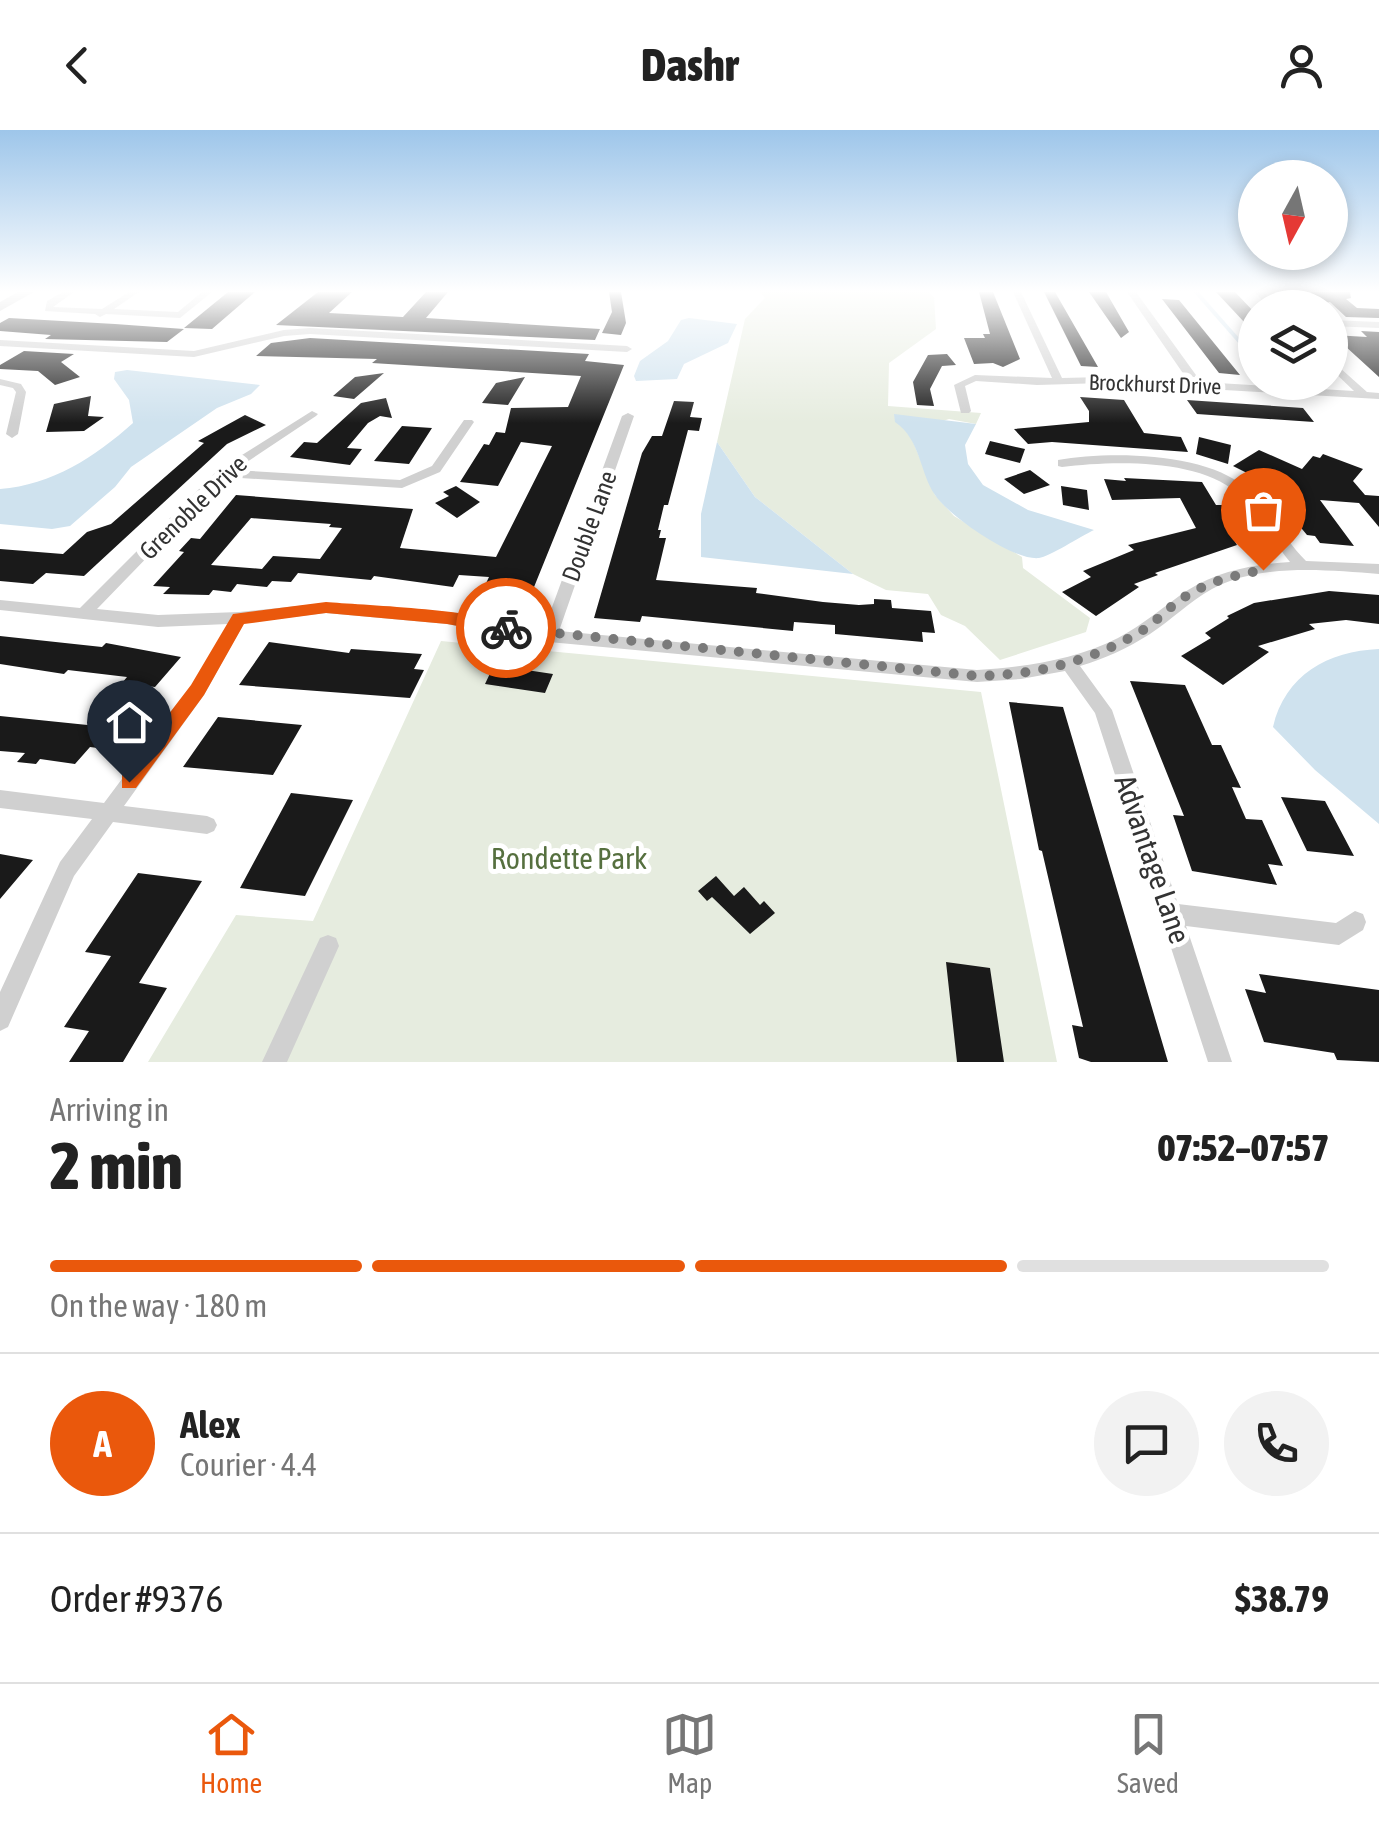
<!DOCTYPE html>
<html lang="en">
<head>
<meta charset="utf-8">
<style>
  body { margin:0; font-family:"Asap Condensed",sans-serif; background:#f2f2f2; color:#222; height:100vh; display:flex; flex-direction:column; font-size:38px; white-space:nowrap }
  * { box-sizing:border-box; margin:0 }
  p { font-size:32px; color:#767676 }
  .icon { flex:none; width:55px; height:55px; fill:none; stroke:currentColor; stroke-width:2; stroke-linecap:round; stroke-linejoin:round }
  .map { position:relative; height:932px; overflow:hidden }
  .drawer { display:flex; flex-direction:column; background:#fff; flex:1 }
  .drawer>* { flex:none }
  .needle { width:65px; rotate:188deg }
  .tools { position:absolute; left:1238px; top:30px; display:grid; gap:20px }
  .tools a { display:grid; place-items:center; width:110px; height:110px; border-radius:50%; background:#fff; box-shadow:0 5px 15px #0003; font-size:50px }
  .pin { position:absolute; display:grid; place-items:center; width:85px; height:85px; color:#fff; margin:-102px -42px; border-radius:50% 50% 50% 0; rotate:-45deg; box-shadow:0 0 10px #0007 }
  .pin .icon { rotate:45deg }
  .courier { position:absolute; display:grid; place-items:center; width:100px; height:100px; margin:-50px; border:8px solid #ea580c; border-radius:50%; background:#fff; color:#222; box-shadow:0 2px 12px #0007 }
  .headline em { font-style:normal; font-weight:800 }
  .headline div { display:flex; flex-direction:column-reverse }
  .headline { display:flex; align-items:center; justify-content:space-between; height:170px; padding:0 50px }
  h1 { font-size:65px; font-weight:800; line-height:75px }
  .bar { display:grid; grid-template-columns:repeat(4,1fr); gap:15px 10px; align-content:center; height:120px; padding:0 50px }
  .bar i { height:12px; border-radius:8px; background:#e0e0e0 }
  .bar .on { background:#ea580c }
  .bar p { grid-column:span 4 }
  .line { display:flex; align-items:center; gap:25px; padding:0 50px; border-top:2px solid #e0e0e0 }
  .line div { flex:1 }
  .round { display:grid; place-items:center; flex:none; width:105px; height:105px; border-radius:52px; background:#f2f2f2 }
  header { display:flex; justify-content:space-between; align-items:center; height:130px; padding:0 50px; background:#fff; font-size:45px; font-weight:800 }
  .tabs { display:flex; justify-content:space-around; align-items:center; height:140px; border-top:2px solid #e0e0e0; background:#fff; font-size:28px; color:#767676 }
  .tabs a { display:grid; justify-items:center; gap:5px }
  .tabs .on { color:#ea580c }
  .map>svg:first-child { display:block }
</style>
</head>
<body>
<header><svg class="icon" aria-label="back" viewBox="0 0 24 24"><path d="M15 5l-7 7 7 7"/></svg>Dashr<svg class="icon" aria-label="person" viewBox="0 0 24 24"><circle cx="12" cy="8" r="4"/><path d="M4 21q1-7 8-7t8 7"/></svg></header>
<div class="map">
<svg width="1379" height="932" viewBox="0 0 1379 932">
  <rect width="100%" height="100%" fill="#fff"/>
  <path fill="#e6ecdf" d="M760 162H928L934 167 936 199 889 233 888 276 981 283 976 294 949 289 909 302 935 365 954 386 1022 427 1023 438 1090 488 1086 502 1000 530 965 496 941 485 928 464 886 460 853 444 755 367 717 312 745 189 765 168Z
    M441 511 981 562 1057 932H148L236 785 313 791Z"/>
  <path fill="#cfe2ee" d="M689 188 737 194 728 213 684 234 677 249 636 251 634 246 640 231 668 211 681 190Z
    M127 240 260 255 251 264 217 278 131 337 115 357 70 396 52 399 0 394V359C52 355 95 327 133 293L129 270 114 249 115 242Z
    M894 284 976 294 965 315 968 334 983 355 1028 380 1094 400C1081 406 1049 427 1039 428 1014 431 950 387 935 365 919 341 921 310 895 292Z
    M717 312 755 367 853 444 701 427V384Z
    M1379 519V694L1315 640 1273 597C1285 545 1328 521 1379 519Z"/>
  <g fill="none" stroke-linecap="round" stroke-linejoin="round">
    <path stroke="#cfe2ee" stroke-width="4" d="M1196 162 1255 229"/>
  </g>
  <path fill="#1a1a1a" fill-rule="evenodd" d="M228 162H255L212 199 184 198Z
    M318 162H352L329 183 403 187 426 162H448L426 188 600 199 595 210 276 195Z
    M609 162H621L626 193 621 205 602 203 612 182Z
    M979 162H993L1020 229 1003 237 993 233 974 234 964 208H985L983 204H990Z
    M1044 162H1055L1098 237 1081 236Z
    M1089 162H1106L1129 202 1121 208Z
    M1216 162H1235L1255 183V195L1246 194Z
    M1286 162H1350L1351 168 1346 169 1357 178 1379 179V188L1346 187 1330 172 1307 177Z
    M1162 169 1179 170 1240 245 1219 243Z
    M9 188 115 194 184 199 167 212 45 209 51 205 0 201V193Z
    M1361 201 1379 202V247L1333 205 1367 207Z
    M310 208 589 224 585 231 624 235 532 462 518 461 513 472 479 468 489 447 459 445 453 457 374 446 371 450 298 443 291 452 272 451 267 457 237 454 231 462 213 460 209 465 163 464 170 457 153 456 184 422 179 421 191 408 200 409 236 365 413 379 400 418 496 427 552 316 521 312 498 356 460 352 484 314 489 315 496 302 505 303 511 278 568 277 581 246 372 233 377 229 256 226 271 213ZM251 388 331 394 329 397 342 398 320 429 273 426 262 439 211 435Z
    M24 221 74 224 61 232 80 247 55 255 38 241 0 239V235Z
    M947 224 956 235 942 236 930 259 934 276 917 275 913 252 928 225Z
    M384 243 354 269 333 266 355 247Z
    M525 247 508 275 482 273 496 253Z
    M91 266 88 286 104 287 84 301 46 302 54 274Z
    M1080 267 1124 270 1144 303 1181 307 1188 322 1052 312 1028 314 1014 299 1089 292V281Z
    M386 268 392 288 380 286 368 293 347 318 362 319 350 335 290 327 304 312 317 313 361 273Z
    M1187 270 1303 278 1314 292 1197 284Z
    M674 271 694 272 690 287 702 288 699 301 688 300 668 375H664L658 400H661L659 408H666L656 450 757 458 756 463 823 472 859 475 874 474V469L891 470 892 478 931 481 935 503 922 502 923 512 835 504V495L794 492 793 501 642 486 640 492 594 488 642 323 652 306H662Z
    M245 285 266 295 227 314 84 446 46 443 33 454 0 451V419L63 424 87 402 111 394 204 313 198 311Z
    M402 296 432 298 409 334 374 331Z
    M1199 307 1231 315 1228 334 1196 324Z
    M990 311 1025 319 1020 333 985 324Z
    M1259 320 1302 339 1313 326 1320 328 1323 324 1363 339 1353 351 1365 365 1379 366V397L1359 373 1320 370 1354 416 1320 413 1315 406 1307 405 1254 341 1249 344 1233 336Z
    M1030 340 1050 355 1024 364 1004 349Z
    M1124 348 1202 352 1216 375H1223L1243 411 1234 410 1237 415 1155 443 1158 445 1134 454 1139 457 1096 486 1062 462 1091 447 1083 441 1134 420 1128 415 1196 398 1180 368 1112 370 1104 349 1126 351Z
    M456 356 480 372 457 388 435 373 449 366 443 362Z
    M1061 356 1087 360 1089 380 1063 375Z
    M1329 461 1379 465V494L1346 490 1309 494 1315 499 1258 516 1269 522 1223 555 1181 526 1211 508 1205 503 1229 488 1227 486 1254 473Z
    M0 506 102 517 106 513 181 527 155 557 122 553 127 547 68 540 64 544 0 534Z
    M269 512 349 523 351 519 422 524 414 539 424 540 410 568 239 555Z
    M494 535 553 544 545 563 485 554Z
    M1130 551 1185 555 1212 615H1221L1232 639 1241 658 1232 657 1246 689 1262 690 1283 736 1268 734 1277 755 1192 741 1173 685 1184 686Z
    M1009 572 1063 577 1168 932H1091L1079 928 1072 895 1083 897 1042 721 1039 720Z
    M118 585 134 587 126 597H132L113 620 90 617 75 634 40 629 36 634 17 632 25 623 0 621V586L107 597Z
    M218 587 302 595 273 645 183 637Z
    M291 663 353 670 305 766 240 758Z
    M1281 667 1325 671 1354 726 1307 721Z
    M0 724 33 730 0 769Z
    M138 743 202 751 139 853 167 858 123 932H69L89 901 64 897 111 826 85 822Z
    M716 746 734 766 744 757 760 775 764 771 775 783 750 804 712 767 707 771 698 761Z
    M946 832 990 838 1004 932H957Z
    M1259 844 1379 860V932L1337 930 1334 923 1264 912 1245 859 1266 863Z"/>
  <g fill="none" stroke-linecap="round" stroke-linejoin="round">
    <path fill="#d0d0d0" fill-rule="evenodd" d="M63 162H74L53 177 102 179 129 162H139L114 179 178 182 202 162H212L180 188 106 184 100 187 95 184 45 181 47 171Z
      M1013 162H1021L1062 248 1103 247 1189 252 1127 162H1136L1201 252 1354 261 1330 238V229L1367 262 1379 263V269L1103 253 1037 255 976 251 965 256 971 281 969 283H961L954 255 975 245 1052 248Z
      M1255 162H1264L1278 178H1269Z
      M1330 190 1379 192V198L1330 196Z
      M310 198 627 216 632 219 627 222 310 204 284 206 194 227 0 216V210L194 221 284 200Z
      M0 249 21 254 26 262 18 304 12 308 6 304 16 262 13 258 0 255Z
      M312 281 318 284 316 286 235 340 400 350 432 336 464 290H472L474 292 440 342 402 358 225 347 97 479 158 485 239 482 326 473 447 482 544 499 622 286 628 283 634 286 559 501 977 540C1026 537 1074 530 1118 508 1143 495 1164 476 1188 460 1218 441 1254 434 1290 432 1272 410 1258 382 1237 363 1197 328 1112 331 1062 337L1058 336V330C1109 321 1206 322 1246 358 1269 379 1284 409 1306 431L1379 434V444C1326 440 1261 433 1212 459 1189 472 1171 490 1150 504 1128 518 1104 529 1080 536L1112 580 1178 774 1336 793 1355 781 1363 784 1366 792 1363 800 1339 815 1186 796 1232 932H1208L1095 583 1065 541 1021 549 977 552 549 512 447 494 326 483 244 493 204 565 124 676 207 686 214 689 217 695 214 701 207 704 113 692 74 746 8 897 0 901V862L60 732 92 689 0 678V660L104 673 192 555 228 494 158 497 0 480V470L80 478 218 340Z
      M328 805 336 808 339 816 287 932H262L320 808Z"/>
    <path fill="#bdbdbd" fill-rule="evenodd" d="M18 162H34L0 181V172Z"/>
  </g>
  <linearGradient id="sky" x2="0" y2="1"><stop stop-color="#9ec6ea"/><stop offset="0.55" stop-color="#fff"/><stop offset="1" stop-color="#fff" stop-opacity="0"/></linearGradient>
  <rect width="1379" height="293" fill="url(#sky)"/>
  <path fill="#ea580c" d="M326 472C360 475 496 480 515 498L506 505 447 494 326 483 244 494 204 565 136 658H122V645L191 555 233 484Z"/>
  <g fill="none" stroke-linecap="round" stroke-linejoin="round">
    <path stroke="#7a7a7a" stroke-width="10" stroke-dasharray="0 18" d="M506 498 977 546C1036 545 1089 532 1140 502 1156 492 1168 478 1183 468 1207 452 1235 445 1263 440"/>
  </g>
  <g text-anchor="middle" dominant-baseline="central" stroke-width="10" stroke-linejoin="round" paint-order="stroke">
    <g font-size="22" fill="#333" stroke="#fff">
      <text transform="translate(1155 254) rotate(2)">Brockhurst Drive</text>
    </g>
    <g font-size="25" fill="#333" stroke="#fff">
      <text transform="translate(193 377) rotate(-44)">Grenoble Drive</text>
      <text transform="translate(589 396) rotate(-70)">Double Lane</text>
    </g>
    <g font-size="30" fill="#56703f" stroke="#fff">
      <text x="569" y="728">Rondette Park</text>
    </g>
    <g font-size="30" fill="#333" stroke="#fff">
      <text transform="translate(1153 729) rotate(71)">Advantage Lane</text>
    </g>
  </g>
</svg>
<div class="tools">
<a><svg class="needle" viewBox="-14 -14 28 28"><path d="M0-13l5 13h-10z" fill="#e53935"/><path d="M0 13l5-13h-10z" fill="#767676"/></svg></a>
<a><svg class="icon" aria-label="layers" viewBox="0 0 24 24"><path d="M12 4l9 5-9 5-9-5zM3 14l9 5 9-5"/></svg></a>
</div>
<div class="pin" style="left:1263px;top:440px;background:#ea580c"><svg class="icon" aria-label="bag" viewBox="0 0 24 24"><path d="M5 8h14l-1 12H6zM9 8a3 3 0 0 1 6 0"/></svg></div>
<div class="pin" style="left:129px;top:652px;background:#1f2937"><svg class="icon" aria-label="home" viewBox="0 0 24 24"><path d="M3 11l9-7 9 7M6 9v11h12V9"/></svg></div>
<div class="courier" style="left:506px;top:498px"><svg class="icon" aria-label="bike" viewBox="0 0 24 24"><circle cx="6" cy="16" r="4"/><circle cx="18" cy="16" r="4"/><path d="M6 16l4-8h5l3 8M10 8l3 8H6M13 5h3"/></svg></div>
</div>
<section class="drawer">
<div class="headline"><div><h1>2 min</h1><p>Arriving in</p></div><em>07:52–07:57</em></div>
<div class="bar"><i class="on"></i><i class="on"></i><i class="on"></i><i></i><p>On the way · 180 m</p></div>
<div class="line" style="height:180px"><b class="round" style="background:#ea580c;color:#fff">A</b><div><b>Alex</b><p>Courier · 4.4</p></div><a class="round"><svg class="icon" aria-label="chat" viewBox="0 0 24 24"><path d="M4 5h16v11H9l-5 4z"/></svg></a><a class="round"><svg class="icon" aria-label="phone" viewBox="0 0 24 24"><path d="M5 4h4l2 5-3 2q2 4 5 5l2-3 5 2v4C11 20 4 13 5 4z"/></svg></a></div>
<div class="line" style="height:130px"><div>Order #9376</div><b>$38.79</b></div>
</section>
<nav class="tabs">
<a class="on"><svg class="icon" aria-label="home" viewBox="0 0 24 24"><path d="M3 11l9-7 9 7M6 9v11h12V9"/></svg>Home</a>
<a><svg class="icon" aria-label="map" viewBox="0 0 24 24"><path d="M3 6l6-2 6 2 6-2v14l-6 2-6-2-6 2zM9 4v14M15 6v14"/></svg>Map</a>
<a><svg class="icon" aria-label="saved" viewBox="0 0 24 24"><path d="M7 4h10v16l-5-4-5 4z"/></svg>Saved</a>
</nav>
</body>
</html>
